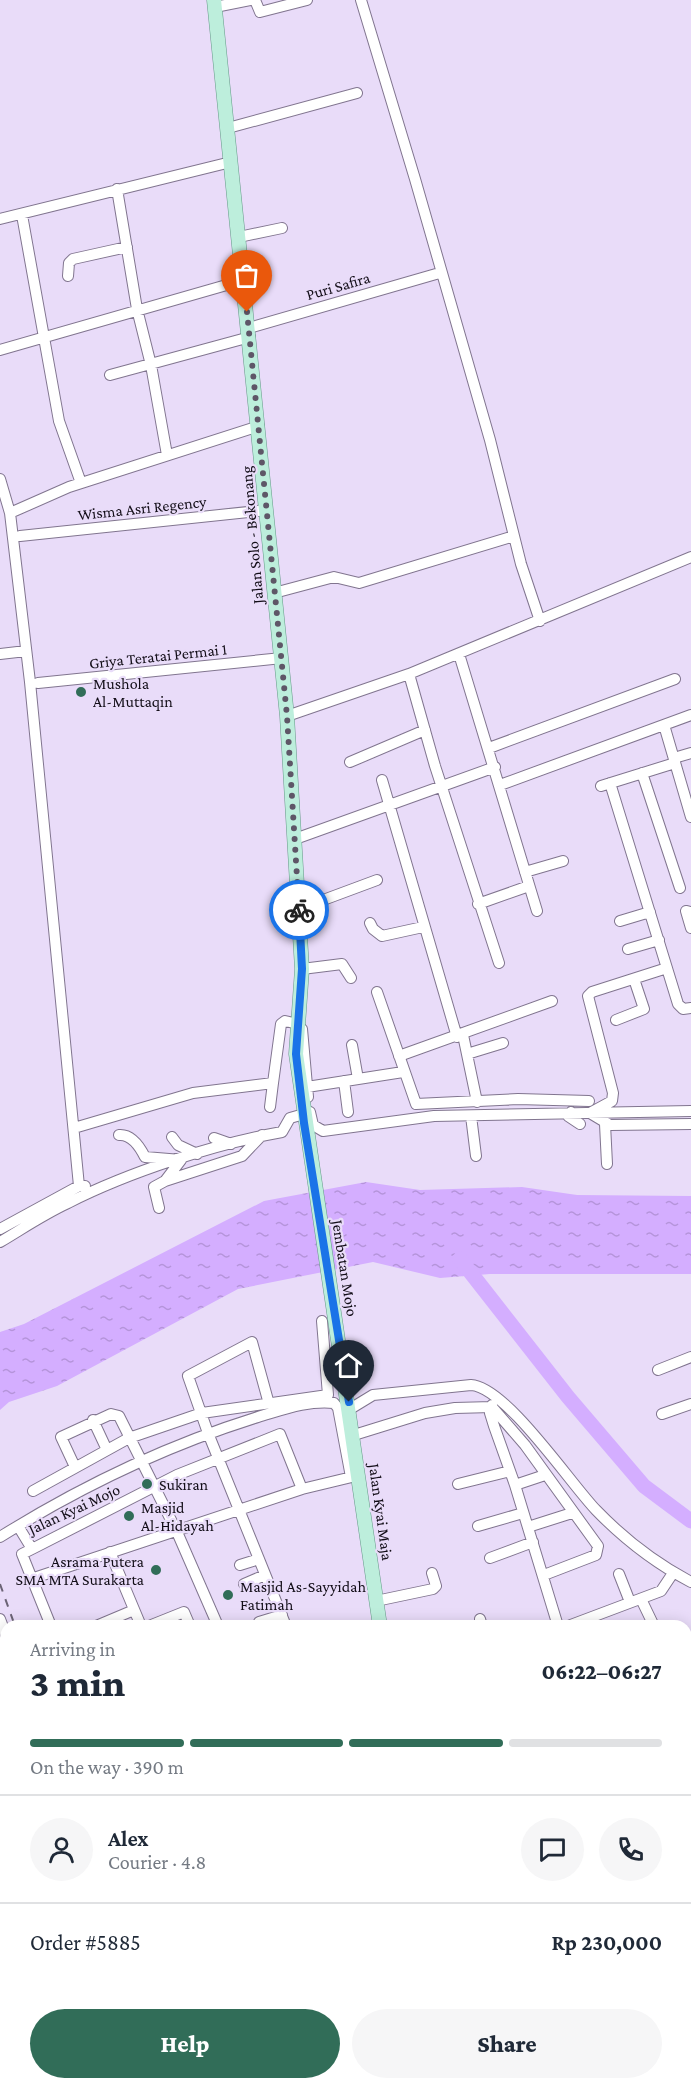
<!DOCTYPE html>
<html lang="en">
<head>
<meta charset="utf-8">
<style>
  body { margin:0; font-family:"Crimson Pro",serif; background:#f6f6f7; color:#1f2937; height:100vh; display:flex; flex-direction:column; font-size:22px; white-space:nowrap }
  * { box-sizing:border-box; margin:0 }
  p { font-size:20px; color:#747a83 }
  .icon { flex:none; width:33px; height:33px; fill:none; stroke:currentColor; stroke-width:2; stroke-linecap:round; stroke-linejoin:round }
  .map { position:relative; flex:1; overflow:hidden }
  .sheet { position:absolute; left:0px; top:1620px; width:692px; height:470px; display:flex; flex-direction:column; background:#fff; border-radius:18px 18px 0 0; box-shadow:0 3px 15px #0003 }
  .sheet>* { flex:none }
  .pin { position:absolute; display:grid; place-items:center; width:51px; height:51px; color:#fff; margin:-62px -26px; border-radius:50% 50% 50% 0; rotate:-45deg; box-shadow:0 0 6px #0007 }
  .pin .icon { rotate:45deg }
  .courier { position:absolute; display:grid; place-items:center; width:60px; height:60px; margin:-30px; border:4px solid #1a73e8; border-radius:50%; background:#fff; color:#222; box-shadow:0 2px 8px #0007 }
  .summary em { font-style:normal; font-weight:800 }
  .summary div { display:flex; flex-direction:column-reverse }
  .summary { display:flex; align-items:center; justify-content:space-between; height:102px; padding:0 30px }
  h1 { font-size:39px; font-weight:800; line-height:45px }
  .bar { display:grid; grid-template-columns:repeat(4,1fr); gap:9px 6px; align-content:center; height:72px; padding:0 30px }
  .bar i { height:8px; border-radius:4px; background:#e0e1e3 }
  .bar .current { background:#316d58 }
  .bar p { grid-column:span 4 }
  .line { display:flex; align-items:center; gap:15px; padding:0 30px; border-top:2px solid #e0e1e3 }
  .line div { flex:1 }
  .round { display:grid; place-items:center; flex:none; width:63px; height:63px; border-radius:32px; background:#f6f6f7 }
  .action { display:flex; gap:12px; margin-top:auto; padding:12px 30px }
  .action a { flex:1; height:69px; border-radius:36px; background:#316d58; color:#fff; font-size:24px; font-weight:800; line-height:69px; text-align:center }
  .action a+a { background:#f6f6f7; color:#1f2937 }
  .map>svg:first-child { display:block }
</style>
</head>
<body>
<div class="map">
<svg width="691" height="2089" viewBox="0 0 691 2089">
  <defs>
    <pattern id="water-ripples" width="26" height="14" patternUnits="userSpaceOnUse" patternTransform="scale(1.5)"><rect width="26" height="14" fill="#d4aeff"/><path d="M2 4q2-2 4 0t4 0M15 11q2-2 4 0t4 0" fill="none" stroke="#b594da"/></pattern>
  </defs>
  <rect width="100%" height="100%" fill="#e9dcf9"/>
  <path fill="url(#water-ripples)" d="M366 1182 420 1190 522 1187 577 1195 691 1196V1274H490L440 1278 373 1262 238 1289 57 1386 9 1402 0 1410V1332L24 1324 264 1201Z"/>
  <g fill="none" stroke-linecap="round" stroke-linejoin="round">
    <path stroke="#d4aeff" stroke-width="15" d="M460 1259 568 1397 644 1486 691 1521"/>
    <g stroke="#81758f" stroke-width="12">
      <path id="minor" d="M255 0 260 12 307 0
        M361 0 415 179 490 440 521 564 540 621
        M215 7 250 0
        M228 128 357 93
        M117 189 137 309 151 365 167 455
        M22 215 59 421 81 483
        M0 219 231 162
        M239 237 282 228
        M68 276 69 263 73 259 127 247
        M249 328 436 274
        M0 350 244 280
        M110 375 250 337
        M0 479 10 513 30 682 79 1186
        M10 513 69 487 259 426
        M20 536 267 510
        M274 593 334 577 359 583 514 536
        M0 654 26 651
        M459 654 537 911
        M409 674 435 766 499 963
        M38 683 282 658
        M287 716 409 674 691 557
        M664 725 691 817
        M489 748 675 679
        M674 758 691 753
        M350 762 425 730
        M642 773 680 888
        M382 780 457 1037
        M610 783 678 1004 683 1009 691 1008
        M500 785 691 715
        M601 786 675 763
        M295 839 495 767
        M525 872 563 861
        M478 904 529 886
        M299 909 377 880
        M691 912 686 911 691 928
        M620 921 650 912
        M370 923 373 929 382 936 423 927
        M628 949 659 940
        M667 968 592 992 588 996 613 1093 612 1101 590 1113 610 1125 691 1124
        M302 969 342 964 351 978
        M377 992 416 1104 518 1099 589 1101
        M616 1020 644 1009 634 979
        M302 1029 308 1097
        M463 1035 477 1102
        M352 1045 358 1079
        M467 1054 503 1043
        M399 1056 552 1001
        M344 1081 348 1112
        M273 1083 281 1024 285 1021 298 1024
        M307 1087 403 1072
        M310 1112 313 1125 323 1131 434 1116 691 1111
        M571 1112 568 1116 580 1124
        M471 1116 476 1156
        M605 1124 607 1164
        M74 1128 193 1093 273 1083 270 1107
        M119 1135C131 1134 140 1147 145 1157L181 1160 165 1181 154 1187 159 1208
        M172 1137 178 1145 197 1154
        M214 1138 231 1144
        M165 1181 242 1156 262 1135
        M0 1229 79 1186H85
        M0 1242C22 1229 44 1214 68 1203 129 1172 215 1144 282 1132L290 1118 304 1114
        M658 1370 691 1357
        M269 1404 252 1342 188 1376 208 1433 286 1626
        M492 1405 490 1413 494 1426 515 1485 558 1626
        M350 1409 373 1395 471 1385C506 1387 570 1483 596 1510 624 1539 655 1563 691 1582
        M662 1414 691 1404
        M93 1420 107 1450
        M354 1435 425 1413 455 1408 492 1407 525 1445 598 1546 596 1555 544 1575
        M75 1467 61 1437 111 1414 119 1416 177 1532 218 1626
        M458 1484 510 1471
        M515 1485 545 1475
        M33 1491 129 1438 202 1413 328 1395 322 1321
        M18 1526 32 1549 177 1475 280 1434 302 1489
        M478 1526 523 1513
        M528 1527 572 1513
        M0 1537C80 1487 168 1445 258 1417 282 1410 308 1400 334 1403L338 1408 351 1477
        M32 1549 22 1554 51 1626
        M110 1552 141 1626
        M490 1558 533 1542
        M240 1565 259 1559
        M619 1574 630 1602
        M34 1578 302 1489 356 1476
        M244 1584 265 1575
        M641 1599 654 1626
        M376 1601 433 1589 436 1586 432 1573
        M0 1619 6 1635
        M480 1619 482 1626
        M259 1622 282 1615
        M96 1626 134 1610
        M149 1626 184 1612 190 1626
        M568 1626 661 1591 673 1573
        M686 1688 688 1692
        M686 1715 691 1713
        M0 1730 6 1728
        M0 1763 4 1815 0 1833
        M686 1835 691 1849
        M0 1919 6 1906
        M686 1922 691 1921
        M0 1999 6 1990
        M686 2040H691
        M0 2051 6 2050
        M686 2072 691 2073
        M0 2073 6 2072
        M455 2084H620
        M630 2084 675 2089
        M52 2089 112 2084
        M156 2089 207 2084
        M347 2089 385 2084"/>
    </g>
    <g stroke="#659888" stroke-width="15">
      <path id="major" d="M214 0 287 716 302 969 296 1054 380 1626
        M446 2084 447 2089"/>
    </g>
    <use href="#minor" stroke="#fff" stroke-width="10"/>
    <use href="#major" stroke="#bdeedc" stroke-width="14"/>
    <path stroke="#6b6375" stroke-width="2" stroke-dasharray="8 8" stroke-linecap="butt" d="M0 1584 15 1626
      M0 1963 6 1952"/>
  </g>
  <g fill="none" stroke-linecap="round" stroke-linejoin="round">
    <path stroke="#5e5667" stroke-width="6" stroke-dasharray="0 10.8" d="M247 312 287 716 299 910"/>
    <path stroke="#1a73e8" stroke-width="8" d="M299 910 302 969 296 1054 304 1123 349 1402"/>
  </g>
  <g fill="#316d58" stroke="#e9dcf9" stroke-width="2">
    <circle cx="81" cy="692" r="6"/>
    <circle cx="147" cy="1484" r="6"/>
    <circle cx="129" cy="1516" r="6"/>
    <circle cx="156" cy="1570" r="6"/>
    <circle cx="228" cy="1595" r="6"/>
  </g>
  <g text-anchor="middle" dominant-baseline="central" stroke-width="4.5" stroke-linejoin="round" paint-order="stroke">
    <g font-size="16" fill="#130e18" stroke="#e9dcf9">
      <text transform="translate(338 286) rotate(-16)">Puri Safira</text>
      <text transform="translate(142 508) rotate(-6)">Wisma Asri Regency</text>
      <text transform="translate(252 535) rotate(-95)">Jalan Solo - Bekonang</text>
      <text transform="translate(158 656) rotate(-6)">Griya Teratai Permai 1</text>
      <text transform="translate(345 1268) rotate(81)">Jembatan Mojo</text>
      <text transform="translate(74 1509) rotate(-25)">Jalan Kyai Mojo</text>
      <text transform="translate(381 1512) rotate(82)">Jalan Kyai Maja</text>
    </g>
    <g font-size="16" fill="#130e18" stroke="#e9dcf9" text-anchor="start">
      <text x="93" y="683">Mushola<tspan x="93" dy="18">Al-Muttaqin</tspan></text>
      <text x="159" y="1484">Sukiran</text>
      <text x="141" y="1507">Masjid<tspan x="141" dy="18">Al-Hidayah</tspan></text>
      <text x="144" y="1561" text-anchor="end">Asrama Putera<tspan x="144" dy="18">SMA MTA Surakarta</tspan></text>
      <text x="240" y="1586">Masjid As-Sayyidah<tspan x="240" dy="18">Fatimah</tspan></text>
    </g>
  </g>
</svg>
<div class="pin" style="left:247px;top:312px;background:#ea580c"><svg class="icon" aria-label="bag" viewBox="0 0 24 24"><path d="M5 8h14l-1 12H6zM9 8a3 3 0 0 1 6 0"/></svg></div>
<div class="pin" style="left:349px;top:1402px;background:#1f2937"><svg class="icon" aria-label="home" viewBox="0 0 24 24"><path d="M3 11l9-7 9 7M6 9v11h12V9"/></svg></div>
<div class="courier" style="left:299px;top:910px"><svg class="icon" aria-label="bike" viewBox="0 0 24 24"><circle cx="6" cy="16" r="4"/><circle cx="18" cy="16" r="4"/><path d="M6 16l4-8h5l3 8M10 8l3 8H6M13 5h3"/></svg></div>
<section class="sheet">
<div class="summary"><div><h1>3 min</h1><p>Arriving in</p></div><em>06:22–06:27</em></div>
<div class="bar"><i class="current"></i><i class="current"></i><i class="current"></i><i></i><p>On the way · 390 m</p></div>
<div class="line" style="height:108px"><a class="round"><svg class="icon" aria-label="person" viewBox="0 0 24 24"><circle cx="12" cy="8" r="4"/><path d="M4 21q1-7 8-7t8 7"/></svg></a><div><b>Alex</b><p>Courier · 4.8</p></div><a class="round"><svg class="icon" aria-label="chat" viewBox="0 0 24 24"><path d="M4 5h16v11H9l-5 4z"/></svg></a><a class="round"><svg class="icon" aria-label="phone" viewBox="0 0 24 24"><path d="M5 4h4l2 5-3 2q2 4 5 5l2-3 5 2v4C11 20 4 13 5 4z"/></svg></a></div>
<div class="line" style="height:78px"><div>Order #5885</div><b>Rp 230,000</b></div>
<div class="action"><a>Help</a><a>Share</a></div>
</section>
</div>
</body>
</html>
